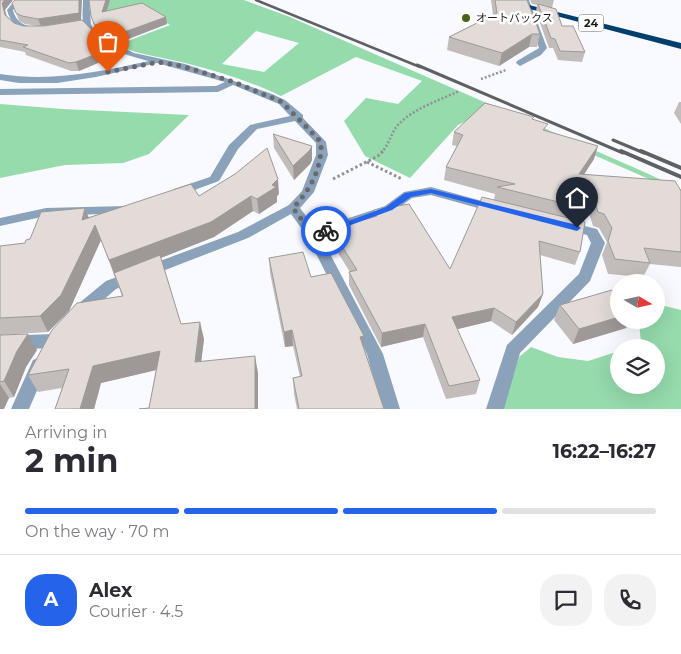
<!DOCTYPE html>
<html lang="en">
<head>
<meta charset="utf-8">
<style>
  body { margin:0; font-family:Montserrat,"Noto Sans JP",sans-serif; background:#f2f2f3; color:#2b2b33; height:100vh; display:flex; flex-direction:column; font-size:19px; white-space:nowrap }
  * { box-sizing:border-box; margin:0 }
  p { font-size:16px; color:#7c7c81 }
  .icon { flex:none; width:28px; height:28px; fill:none; stroke:currentColor; stroke-width:2; stroke-linecap:round; stroke-linejoin:round }
  .map { position:relative; height:409px; overflow:hidden }
  .panel { display:flex; flex-direction:column; background:#fff; flex:1 }
  .panel>* { flex:none }
  .needle { width:32px; rotate:99deg }
  .controls { position:absolute; left:610px; top:274px; display:grid; gap:10px }
  .controls a { display:grid; place-items:center; width:55px; height:55px; border-radius:50%; background:#fff; box-shadow:0 5px 20px #0002; font-size:25px }
  .pin { position:absolute; display:grid; place-items:center; width:42px; height:42px; color:#fff; margin:-51px -21px; border-radius:50% 50% 50% 0; rotate:-45deg; box-shadow:0 0 5px #0007 }
  .pin .icon { rotate:45deg }
  .courier { position:absolute; display:grid; place-items:center; width:50px; height:50px; margin:-25px; border:4px solid #2563eb; border-radius:50%; background:#fff; color:#222; box-shadow:0 1px 6px #0007 }
  .overview em { font-style:normal; font-weight:700 }
  .overview div { display:flex; flex-direction:column-reverse }
  .overview { display:flex; align-items:center; justify-content:space-between; height:85px; padding:0 25px }
  h1 { font-size:32px; font-weight:700; line-height:38px }
  .bar { display:grid; grid-template-columns:repeat(4,1fr); gap:8px 5px; align-content:center; height:60px; padding:0 25px }
  .bar i { height:6px; border-radius:4px; background:#e1e1e2 }
  .bar .current { background:#2563eb }
  .bar p { grid-column:span 4 }
  .line { display:flex; align-items:center; gap:12px; padding:0 25px; border-top:1px solid #e1e1e2 }
  .line div { flex:1 }
  .round { display:grid; place-items:center; flex:none; width:52px; height:52px; border-radius:20px; background:#f2f2f3 }
  .map>svg:first-child { display:block }
</style>
</head>
<body>
<div class="map">
<svg width="681" height="409" viewBox="0 0 681 409">
  <rect width="100%" height="100%" fill="#f8faff"/>
  <path fill="#95dbac" fill-rule="evenodd" d="M105 0H244L290 17 642 171 681 189V193L541 132 485 112 458 125 410 178 365 156 344 121 366 98 398 104 422 81 356 57 281 96C252 82 220 72 189 64 164 57 141 56 117 45L170 25 145 9 110 17 90 16 94 5ZM256 31 299 43 264 72 222 64Z
    M0 104 63 109 189 115 149 154 123 163 65 165 0 178Z
    M656 306H665L681 310V409H501L519 357 531 347 558 357 588 361 619 351V385H656V348L630 347 641 344 639 320H656Z"/>
  <g fill="none" stroke-linecap="round" stroke-linejoin="round">
    <path stroke="#919296" stroke-width="2.5" stroke-dasharray="2 2" stroke-linecap="butt" d="M481 79 506 70
      M381 153C390 144 391 131 400 123 415 108 440 100 459 91"/>
    <path stroke="#919296" stroke-width="3" stroke-dasharray="2.5 2.5" stroke-linecap="butt" d="M367 162 402 179
      M333 179 378 156 383 151"/>
    <path fill="#8aa2ba" fill-rule="evenodd" d="M15 0H21L13 10C16 21 21 24 32 27V31C18 31 10 22 7 10Z
      M83 0H89L91 24 95 33 134 53 185 64 272 94 285 100 303 115V118L326 142 328 155 314 192 300 208 316 229 385 206 404 192 431 187 500 206 502 209 496 213 431 195 412 198 393 212 321 237 383 354 400 409H382L367 354 307 236 291 214 248 238 116 289 85 316 79 318 73 316 71 312 73 308 106 281 238 232 289 205 302 191 316 155V143L295 121 257 129 238 149 219 181 178 196 172 192 174 189 210 177 229 145 250 125 290 116 279 104 233 85 218 92 0 95V89L216 86 225 82 157 63 96 77 57 83H19L0 80V74C51 82 99 72 149 61 131 57 88 44 83 24 82 16 83 7 83 0Z
      M523 0H529L547 48 541 55 520 66 516 63 517 61 539 48Z
      M126 206 132 210 130 213 46 216 0 226V218L46 208Z
      M568 222 597 229 605 243 590 281 520 353 504 409H486L507 345 579 274 591 243 587 235 563 229 561 226Z
      M53 334 59 336 61 341 59 346 53 348 0 350V336Z
      M39 358 45 360 48 365 29 409H11L33 360Z"/>
    <path fill="#003f6c" fill-rule="evenodd" d="M496 0H509L681 43V49Z"/>
    <path stroke="#5f6064" stroke-width="2.5" d="M256 0 420 67"/>
    <path stroke="#5f6064" stroke-width="3" d="M417 65 623 153
      M613 140 644 153"/>
    <path stroke="#5f6064" stroke-width="4" d="M621 151 681 177
      M641 151 681 168"/>
  </g>
  <path fill="#c2bcba" d="M0 0 5 10 7 16 14 23 23 26H38L25 24 19 21 12 3 81 20 101 39 119 54 79 71H71L26 55 25 52 0 47Z
    M89 0H110L107 11 167 24 118 43 96 32 91 16Z
    M491 0H527L540 34 537 47H529L499 66 447 50 449 37 493 15Z
    M530 0H554L552 8 562 26 585 52 582 62 558 60 553 48H549L536 12 537 5 532 4Z
    M679 102H681V124L674 113Z
    M533 120 546 130 594 159 584 174 681 191V267L650 264 643 277 608 274 602 255 607 242 599 228 593 226 587 207 582 222 580 252 575 265 540 255 543 294 538 307 512 335 491 321 457 329 480 380 476 394 446 399 423 337 381 347 349 285V272H350L331 242V229L374 217V210L450 269 494 200 495 194 444 180 446 167 457 146 452 145 454 132Z
    M273 134 312 160 310 164 294 180 274 148Z
    M279 194 277 196V202L259 214 253 211 214 237 161 258 181 324 204 339 201 362 258 373 149 408 156 370 101 383 94 409H55L62 388 38 392 28 375 122 296 101 240 69 311 48 332 0 335V246L25 243 30 239 89 217 199 196Z
    M269 258 311 277 364 347 384 409H297L294 394 293 378 300 377 293 346 285 347 270 273Z
    M560 305 619 320H631L626 328 573 344 554 320Z
    M0 335 37 350 26 367 14 397 9 398 0 409Z"/>
  <path fill="#9e9997" d="M5 0H13L5 10 8 23 5 15 2 3Z
    M79 0H82L81 20 41 26 38 19Z
    M106 0H110L104 20 102 12Z
    M166 17 167 24 118 43 116 35Z
    M532 34 529 47 499 66 502 53Z
    M117 46 119 54 79 71 76 62Z
    M312 146V160L310 164 294 180 293 166Z
    M598 146 594 159 575 188 579 174Z
    M278 179 279 194 277 196V202L259 214 257 199Z
    M251 196 253 211 214 237 115 276 109 260Z
    M85 208 91 223 82 220Z
    M95 225 101 240 69 311 48 332 40 316Z
    M543 294 538 307 512 335 516 322Z
    M494 308 491 321 450 331 452 317Z
    M619 317V320H631L626 328 573 344 579 329Z
    M200 322 204 339 199 379 195 362Z
    M425 324 423 337 381 347 382 333Z
    M292 330 293 346 285 347 284 332Z
    M28 334 37 350 26 367 14 397 4 381 17 351Z
    M364 336 363 351 360 337Z
    M160 351 165 368 101 383 94 409H80L93 366Z
    M255 356 258 373V409H255Z
    M0 384 9 398 4 409H0Z"/>
  <path fill="#e2dbd8" stroke="#9e9997" d="M0 0H5L2 3 5 15 14 23 23 26H44L82 20 101 39 117 46 76 62 69 63 23 47 28 45 0 40Z
    M15 0H79V13L38 19 22 16 16 13 12 3Z
    M89 0H106L102 12 142 3 166 17 116 35 94 24 91 16Z
    M495 0H527L540 34H532L502 53 449 37 497 13Z
    M538 4 556 9 562 26H573L585 52 560 51 555 39 551 38Z
    M485 103 534 117 532 119 548 124 543 130 598 146 579 174 675 181 681 191V252L644 248 650 263 615 259 608 241 612 228 604 214 598 212 590 187 587 209 497 187 515 184 446 167 463 135 454 132Z
    M273 134 312 146 310 150 293 166Z
    M267 148 278 179 272 185 276 187 257 199 251 196 211 222 109 260 95 225 61 295 40 316 0 318V246L25 243 26 240 30 239 41 212 85 208 82 220 191 184 199 196 235 174Z
    M482 197 585 222 580 252 539 241 543 294 516 322 494 308 452 317 480 380 449 386 425 324 382 333 349 272 357 270 331 229 377 216 374 210 409 204 450 269Z
    M303 252 311 277 331 273 364 336 360 337 384 409H299L293 378 302 376 292 330 284 332 269 258Z
    M160 255 181 324 200 322 195 362 255 356V409H139L149 408 160 351 93 366 80 409H55L69 369 28 375 52 330 77 303 123 296 114 273Z
    M612 290 619 297V317L579 329 560 305Z
    M28 334 17 351 4 381 0 382V335Z"/>
  <path fill="#2563eb" d="M431 189 577 225 581 228 577 231 431 193 411 197 392 210 329 233H326L322 231 386 207 405 193Z"/>
  <g fill="none" stroke-linecap="round" stroke-linejoin="round">
    <path stroke="#696a6d" stroke-width="5" stroke-dasharray="0 9" d="M108 72 158 62 182 66 234 82 282 102 321 142C322 168 311 189 293 208L313 235 326 231"/>
  </g>
  <circle fill="#496414" stroke="#fff" stroke-width="2" cx="466" cy="18" r="5"/>
  <g text-anchor="middle" dominant-baseline="central" stroke-width="5" stroke-linejoin="round" paint-order="stroke">
    <g font-size="11" fill="#1c1c1f" stroke="#fff" text-anchor="start">
      <text x="476" y="18">オートバックス</text>
    </g>
    <rect fill="#fff" stroke="#606062" stroke-width="1" x="578.5" y="14.5" width="25" height="17" rx="4"/>
    <g font-size="11" font-weight="bold" fill="#1c1c1f">
      <text x="591" y="23">24</text>
    </g>
  </g>
</svg>
<div class="controls">
<a><svg class="needle" viewBox="-14 -14 28 28"><path d="M0-13l5 13h-10z" fill="#e53935"/><path d="M0 13l5-13h-10z" fill="#7c7c81"/></svg></a>
<a><svg class="icon" aria-label="layers" viewBox="0 0 24 24"><path d="M12 4l9 5-9 5-9-5zM3 14l9 5 9-5"/></svg></a>
</div>
<div class="pin" style="left:108px;top:72px;background:#ea580c"><svg class="icon" aria-label="bag" viewBox="0 0 24 24"><path d="M5 8h14l-1 12H6zM9 8a3 3 0 0 1 6 0"/></svg></div>
<div class="pin" style="left:577px;top:228px;background:#1f2937"><svg class="icon" aria-label="home" viewBox="0 0 24 24"><path d="M3 11l9-7 9 7M6 9v11h12V9"/></svg></div>
<div class="courier" style="left:326px;top:231px"><svg class="icon" aria-label="bike" viewBox="0 0 24 24"><circle cx="6" cy="16" r="4"/><circle cx="18" cy="16" r="4"/><path d="M6 16l4-8h5l3 8M10 8l3 8H6M13 5h3"/></svg></div>
</div>
<section class="panel">
<div class="overview"><div><h1>2 min</h1><p>Arriving in</p></div><em>16:22–16:27</em></div>
<div class="bar"><i class="current"></i><i class="current"></i><i class="current"></i><i></i><p>On the way · 70 m</p></div>
<div class="line" style="height:90px"><b class="round" style="background:#2563eb;color:#fff">A</b><div><b>Alex</b><p>Courier · 4.5</p></div><a class="round"><svg class="icon" aria-label="chat" viewBox="0 0 24 24"><path d="M4 5h16v11H9l-5 4z"/></svg></a><a class="round"><svg class="icon" aria-label="phone" viewBox="0 0 24 24"><path d="M5 4h4l2 5-3 2q2 4 5 5l2-3 5 2v4C11 20 4 13 5 4z"/></svg></a></div>
</section>
</body>
</html>
